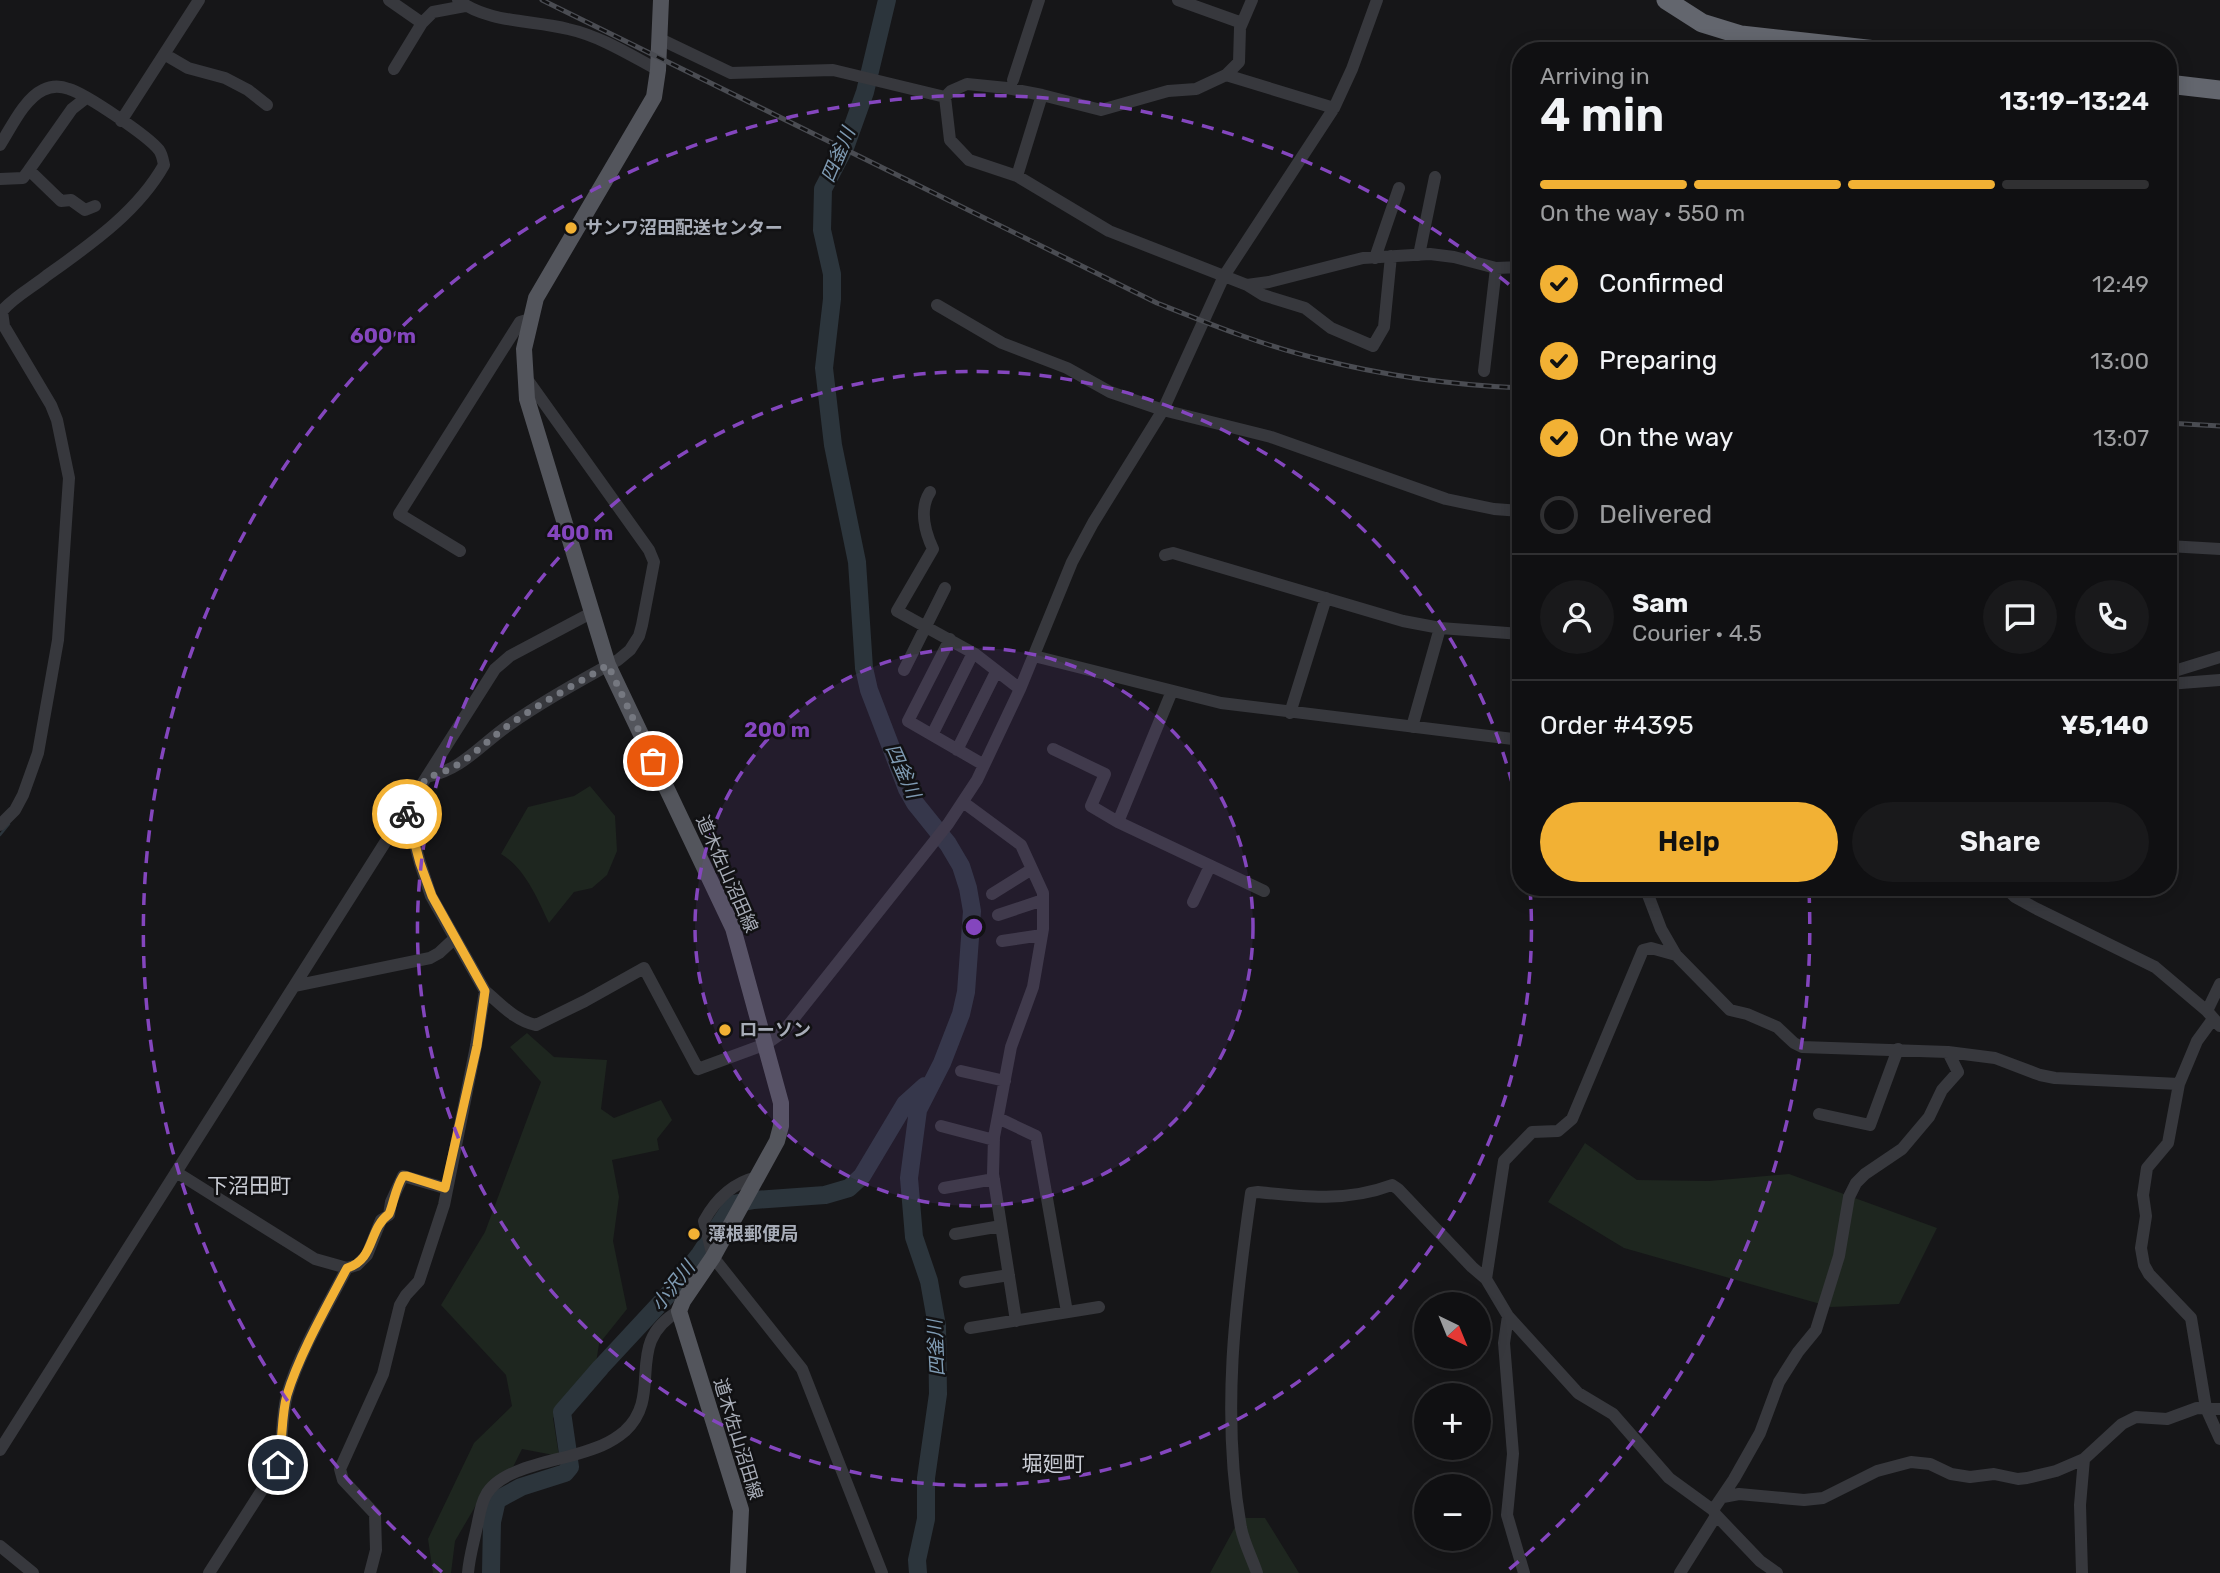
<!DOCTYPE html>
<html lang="en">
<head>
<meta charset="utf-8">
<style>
  body { margin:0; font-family:Rubik,"Noto Sans JP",sans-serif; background:#19191b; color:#f1f3f6; height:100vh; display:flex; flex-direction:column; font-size:26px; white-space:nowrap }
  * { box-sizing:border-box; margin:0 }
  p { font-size:23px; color:#9c9d9f }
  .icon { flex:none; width:38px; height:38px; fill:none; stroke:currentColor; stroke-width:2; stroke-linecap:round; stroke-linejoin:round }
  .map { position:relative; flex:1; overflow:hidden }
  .panel { position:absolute; left:1512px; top:42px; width:665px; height:854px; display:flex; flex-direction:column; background:#101012; border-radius:28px; box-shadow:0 4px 18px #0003,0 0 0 2px #303032 }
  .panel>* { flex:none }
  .needle { width:46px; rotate:137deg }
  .buttons { position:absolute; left:1414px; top:1292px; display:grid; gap:14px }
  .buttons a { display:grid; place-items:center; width:77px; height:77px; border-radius:50%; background:#101012; box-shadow:0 4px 18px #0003,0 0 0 2px #303032; font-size:35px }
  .pin { position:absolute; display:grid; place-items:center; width:60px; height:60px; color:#fff; margin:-30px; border:4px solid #fff; border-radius:50%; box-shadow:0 2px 7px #0007 }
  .courier { position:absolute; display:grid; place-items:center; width:70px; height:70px; margin:-35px; border:5px solid #f2b134; border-radius:50%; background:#fff; color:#222; box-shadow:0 2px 9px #0007 }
  .head em { font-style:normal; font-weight:600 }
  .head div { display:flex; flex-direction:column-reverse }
  .head { display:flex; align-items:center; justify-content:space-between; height:119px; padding:0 28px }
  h1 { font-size:46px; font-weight:600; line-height:52px }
  .bar { display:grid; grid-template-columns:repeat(4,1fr); gap:10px 7px; align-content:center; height:84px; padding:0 28px }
  .bar i { height:9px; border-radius:5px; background:#303032 }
  .bar .active { background:#f2b134 }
  .bar p { grid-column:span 4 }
  .line { display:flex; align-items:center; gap:18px; padding:0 28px; border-top:2px solid #303032 }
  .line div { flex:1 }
  .round { display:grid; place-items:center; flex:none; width:74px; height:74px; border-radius:37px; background:#19191b }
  ol { padding:0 28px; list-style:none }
  li { display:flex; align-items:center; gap:21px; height:77px }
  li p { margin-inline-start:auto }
  li .icon { padding:7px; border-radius:50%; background:#f2b134; color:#111; stroke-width:4 }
  li:last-child { color:#9c9d9f }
  li i { width:38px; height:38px; border:4px solid #303032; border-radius:50% }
  .button { display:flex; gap:14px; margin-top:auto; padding:14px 28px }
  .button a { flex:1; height:80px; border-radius:42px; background:#f2b134; color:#111; font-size:28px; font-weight:600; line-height:80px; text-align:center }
  .button a+a { background:#19191b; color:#f1f3f6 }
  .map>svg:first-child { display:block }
</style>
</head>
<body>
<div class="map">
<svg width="2220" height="1573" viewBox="0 0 2220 1573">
  <rect width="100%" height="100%" fill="#161618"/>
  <path fill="#1e261f" d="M590 786 615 816 617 851 607 875 592 888 574 892 549 923C537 898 525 868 501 854L528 807 574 796Z
    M527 1033 554 1057 607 1060 601 1109 614 1118 661 1100 672 1120 657 1139 659 1150 612 1160 619 1197 613 1241 627 1309 599 1344 594 1376 553 1418 559 1456 522 1449 510 1473 479 1500 455 1541 451 1573H433L428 1539 474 1443 512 1406 506 1375 441 1305 485 1232 541 1082 510 1047Z
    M1585 1143 1637 1180 1709 1181 1789 1174 1937 1228 1899 1304 1831 1307 1624 1248 1548 1202Z
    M1240 1518H1265L1299 1573H1210Z"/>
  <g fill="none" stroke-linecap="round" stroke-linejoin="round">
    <path stroke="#2c353c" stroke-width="2.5" d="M0 835 9 824"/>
    <path stroke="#2c353c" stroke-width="18" d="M887 0 865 92 846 145 823 189 822 230 832 274V299L824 368 833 445 857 562 864 668 869 690 907 789 915 803 948 844 961 866 968 888 972 911 966 992 961 1014 942 1063 918 1110 909 1178 914 1237 929 1281 937 1326 938 1394 926 1478V1519L917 1560 918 1573
      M491 1573 492 1522 497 1500 521 1487 565 1473 570 1467 562 1412 601 1367 666 1297 700 1254 733 1204 754 1200 825 1195 849 1188 862 1176 905 1104 925 1086"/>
    <path stroke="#37383d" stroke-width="12" d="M389 0 422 23
      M458 0C488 23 532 20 568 29 600 36 630 55 658 70
      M1178 0 1242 23
      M660 39 731 73 833 70 945 97 951 91 967 84 1007 88 1042 95 1101 110 1168 91 1196 89 1226 75 1334 108
      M164 54 188 68 225 78 248 90 267 105
      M394 69 422 23 433 12 465 6
      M1226 75 1239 62 1240 28 1252 0
      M1013 80 1039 0
      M945 97 950 140 969 160 1017 176 1109 231 1247 285 1269 282 1363 258 1430 254 1454 257 1496 268 1521 267
      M121 121 199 0
      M0 145C11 128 24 99 43 90 51 86 61 86 69 89 86 94 148 136 159 150 162 154 163 160 164 165 137 213 88 246 45 277 31 288 14 297 2 311L4 326 51 405 57 420 69 478 58 640 38 753 23 795 15 810 0 825
      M29 170 72 109 86 98
      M1017 176 1042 95
      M0 179 23 178 29 170 61 201 71 200 85 210 95 206
      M1419 255 1435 177
      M1375 258 1399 188
      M1247 285 1263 295 1305 308 1331 328 1373 346 1384 327 1391 256
      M937 305 1002 343 1067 368 1110 392 1163 410 1271 437 1446 499 1494 509 1521 511
      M1484 371 1496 268
      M930 492C919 509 925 532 933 549L897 611 975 654 1020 689
      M2168 546 2220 549
      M460 551 399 514 520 322 530 319
      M1165 555 1173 553 1403 621 1440 628 1521 634
      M950 639 908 721 984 765
      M1034 656 1221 703 1521 740
      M904 670 945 588
      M2168 673 2220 657
      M2168 684 2220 680
      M1172 691 1118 822 1264 891
      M1290 713 1326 598
      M1412 727 1440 628
      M932 735 973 653
      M1053 749 1105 774 1091 806 1118 822
      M957 750 996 672
      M427 777C463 769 480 745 509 725 543 701 581 680 618 660L630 650 639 636 642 625 654 562 649 550 524 375
      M963 802 1021 845 1043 893V929L1033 987 1011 1047 994 1137 993 1174 1016 1321
      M1645 887 1661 929 1676 955 1730 1010 1747 1014 1777 1027 1794 1043 1802 1047 1948 1052 1995 1058 2040 1075 2055 1078 2179 1084
      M2005 887 2015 897 2037 909 2155 967 2207 1011 2220 1026
      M992 894 1032 869
      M1193 902 1210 866
      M998 915 1043 900
      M1002 941 1042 935
      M294 986 430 958 439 953 454 939
      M485 991C501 1004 515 1021 536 1025L585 1001 644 968 698 1069 766 1044 783 1032 948 824 977 780 1020 689 1072 562 1093 523 1163 410 1224 276 1334 108 1352 69 1377 0
      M2207 1011 2220 984
      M2213 1019 2197 1041 2179 1084 2168 1143 2147 1168 2143 1195 2146 1216 2141 1248 2144 1265 2149 1274 2191 1318 2206 1408 2220 1439
      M961 1071 1005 1081
      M1819 1114 1870 1125 1898 1049
      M998 1118 1036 1136 1067 1312
      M941 1126 994 1140
      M176 1172 315 1259 347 1268 357 1265 367 1255 381 1220 389 1215 391 1202 403 1176 445 1188
      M757 1177C732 1183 716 1199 704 1221L713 1257 802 1369 882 1573
      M944 1188 994 1179
      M955 1234 1001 1226
      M1486 1279 1504 1161 1532 1132 1558 1131 1572 1119 1643 950 1651 948 1676 955
      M965 1282 1009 1275
      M1508 1316 1504 1343 1513 1454 1507 1515 1524 1573
      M970 1328 1099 1307
      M0 1450 495 669 510 656 591 613
      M1723 1497 1739 1494 1804 1500 1823 1498 1877 1471 1911 1462 1930 1464 1951 1474 1970 1477 1994 1474 2018 1479 2027 1478 2056 1471 2084 1459 2122 1424 2136 1417 2167 1419 2197 1408 2220 1409
      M1716 1515 1760 1561 1777 1573
      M0 1546 33 1573
      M209 1573 278 1465C283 1443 281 1416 287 1395 299 1353 327 1307 347 1268
      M370 1573 376 1550 375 1514 343 1480 340 1469 383 1374 400 1305 406 1295 419 1281 444 1205 476 1046 485 991 431 896 420 863 406 810
      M468 1573C469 1559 473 1545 476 1531 479 1519 480 1505 486 1495 500 1469 550 1462 577 1454 594 1449 610 1444 625 1431 665 1394 622 1343 679 1311
      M1257 1573C1252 1558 1244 1543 1241 1528 1221 1415 1235 1305 1251 1193L1258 1192C1304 1197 1347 1202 1392 1185L1398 1189 1472 1267 1486 1279 1508 1316 1578 1393 1613 1414 1669 1478 1713 1510
      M1680 1573 1714 1519 1716 1515 1713 1510 1734 1479 1760 1433 1779 1382 1798 1352 1816 1330 1839 1256 1849 1197 1856 1183 1865 1174 1902 1149 1929 1117 1942 1090 1958 1072 1948 1052
      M2082 1573 2080 1505 2084 1459"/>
    <path stroke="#53555c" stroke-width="16" d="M661 0 658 70 654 97 536 298 524 349 527 399 608 665 733 928 781 1103V1126L777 1141 713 1257 683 1301 679 1311 741 1510 738 1573"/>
    <path stroke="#63666e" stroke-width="19" d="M1666 0 1702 23 1741 35 1885 51
      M2168 84 2220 90"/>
    <g stroke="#4a4c52" stroke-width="5">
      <path id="rail" d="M542 0 1157 303C1210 324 1264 346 1319 359 1385 376 1453 385 1521 388
        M2168 423 2220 426"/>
    </g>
    <use href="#rail" stroke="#111113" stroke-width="2.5" stroke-dasharray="8" stroke-linecap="butt"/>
  </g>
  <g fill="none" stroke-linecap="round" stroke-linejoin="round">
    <path stroke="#757880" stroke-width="7" stroke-dasharray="0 12.6" d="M407 814 406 810 427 777C463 769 480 745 509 725 540 703 575 685 608 665L653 761"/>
    <path stroke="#f2b134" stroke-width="9" d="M278 1465C283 1442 281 1416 287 1395 299 1355 327 1306 347 1268 375 1260 368 1229 389 1214 394 1202 395 1189 403 1176H407L445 1188 477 1046 485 991 432 896 420 863 407 814"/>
  </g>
  <circle cx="974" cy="927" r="279" fill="#8446be" fill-opacity=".12"/>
  <g fill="none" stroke="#8446be" stroke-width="3.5" stroke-dasharray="12 9">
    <circle cx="974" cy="927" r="279"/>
    <path d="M1530 888A557 557 0 1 1 1520 816"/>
    <path d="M442 1572A836 836 0 1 1 1517 291M1809 891A836 836 0 0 1 1506 1572"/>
  </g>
  <g fill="#f2b134" stroke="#111113" stroke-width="2.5">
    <circle cx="571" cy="228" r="7"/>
    <circle cx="725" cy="1030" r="7"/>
    <circle cx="694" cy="1234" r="7"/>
  </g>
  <g text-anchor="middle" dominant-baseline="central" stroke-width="5" stroke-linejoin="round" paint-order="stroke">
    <g font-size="18" font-weight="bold" fill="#a8adb8" stroke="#111113" text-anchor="start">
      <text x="585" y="228">サンワ沼田配送センター</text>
      <text x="739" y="1030">ローソン</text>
      <text x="708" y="1234">薄根郵便局</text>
    </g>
    <g font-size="18" fill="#a8adb8" stroke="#111113">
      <text transform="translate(727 874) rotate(66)">道木佐山沼田線</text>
      <text transform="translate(738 1439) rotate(73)">道木佐山沼田線</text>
    </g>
    <g font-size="19" font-style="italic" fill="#7f9bb3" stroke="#111113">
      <text transform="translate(838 155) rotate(-67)">四釜川</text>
      <text transform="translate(903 771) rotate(66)">四釜川</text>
      <text transform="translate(673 1286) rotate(-52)">小沢川</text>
      <text transform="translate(936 1348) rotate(-93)">四釜川</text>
    </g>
    <g font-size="21" fill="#c9ccd4" stroke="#111113">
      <text x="249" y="1185">下沼田町</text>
      <text x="1053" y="1463">堀廻町</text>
    </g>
  </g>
  <circle cx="974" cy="927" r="10" fill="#8446be" stroke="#111113" stroke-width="3.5"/>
  <g font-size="21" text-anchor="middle" font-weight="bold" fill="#8446be" stroke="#111113" stroke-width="5" stroke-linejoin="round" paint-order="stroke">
    <text x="383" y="343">600 m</text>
    <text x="580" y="540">400 m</text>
    <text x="777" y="737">200 m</text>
  </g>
</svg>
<div class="buttons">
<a><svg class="needle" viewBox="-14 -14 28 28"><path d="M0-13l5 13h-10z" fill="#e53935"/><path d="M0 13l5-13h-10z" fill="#9c9d9f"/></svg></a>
<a>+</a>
<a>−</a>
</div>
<div class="pin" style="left:653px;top:761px;background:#ea580c"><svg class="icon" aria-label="bag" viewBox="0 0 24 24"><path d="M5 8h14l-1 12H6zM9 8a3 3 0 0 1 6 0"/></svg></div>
<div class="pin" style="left:278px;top:1465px;background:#1f2937"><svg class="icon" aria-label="home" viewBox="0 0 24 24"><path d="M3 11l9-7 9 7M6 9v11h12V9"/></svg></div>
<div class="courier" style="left:407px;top:814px"><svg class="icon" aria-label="bike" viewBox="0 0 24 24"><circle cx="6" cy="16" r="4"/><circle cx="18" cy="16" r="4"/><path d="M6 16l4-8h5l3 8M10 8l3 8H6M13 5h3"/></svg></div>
<section class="panel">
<div class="head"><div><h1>4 min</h1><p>Arriving in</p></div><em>13:19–13:24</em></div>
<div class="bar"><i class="active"></i><i class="active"></i><i class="active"></i><i></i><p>On the way · 550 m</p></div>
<ol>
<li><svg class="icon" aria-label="check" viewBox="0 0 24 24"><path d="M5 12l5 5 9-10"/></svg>Confirmed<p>12:49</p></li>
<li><svg class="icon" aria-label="check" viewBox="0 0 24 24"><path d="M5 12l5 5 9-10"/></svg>Preparing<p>13:00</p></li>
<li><svg class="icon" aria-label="check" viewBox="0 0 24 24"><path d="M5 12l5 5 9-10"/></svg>On the way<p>13:07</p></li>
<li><i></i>Delivered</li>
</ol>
<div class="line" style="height:126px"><a class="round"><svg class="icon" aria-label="person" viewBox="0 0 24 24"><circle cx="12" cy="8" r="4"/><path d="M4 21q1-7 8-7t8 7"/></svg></a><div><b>Sam</b><p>Courier · 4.5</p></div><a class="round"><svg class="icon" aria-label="chat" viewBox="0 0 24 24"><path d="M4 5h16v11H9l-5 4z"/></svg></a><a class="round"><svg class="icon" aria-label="phone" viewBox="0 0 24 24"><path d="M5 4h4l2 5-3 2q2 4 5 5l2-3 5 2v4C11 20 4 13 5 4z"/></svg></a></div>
<div class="line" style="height:91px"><div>Order #4395</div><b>¥5,140</b></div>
<div class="button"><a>Help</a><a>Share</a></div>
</section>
</div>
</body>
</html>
